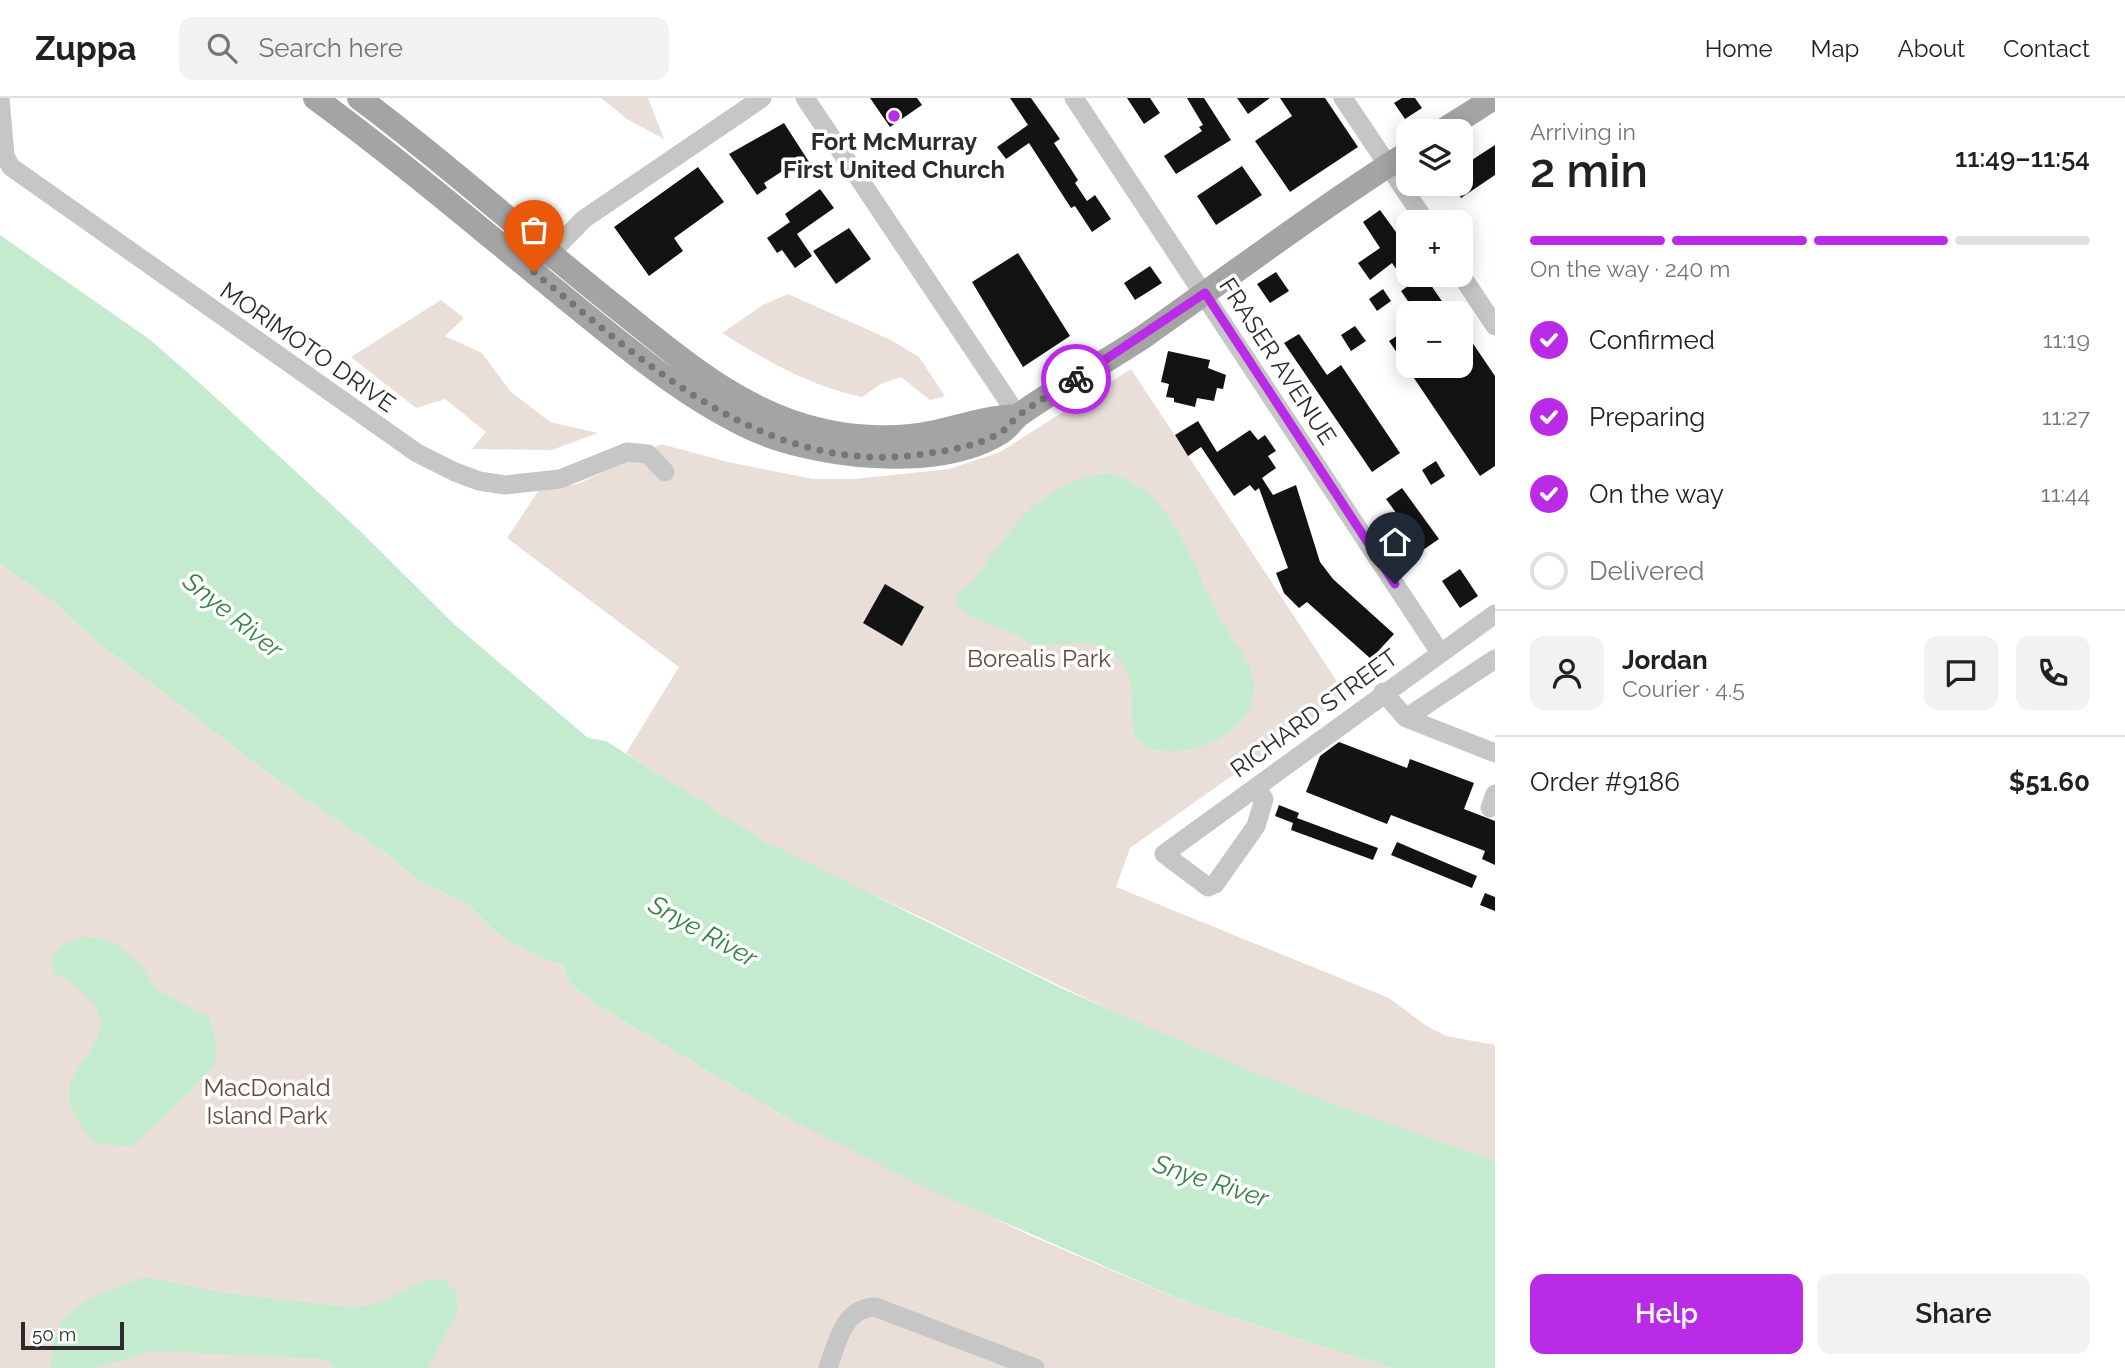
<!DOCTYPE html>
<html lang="en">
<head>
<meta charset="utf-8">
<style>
  body { margin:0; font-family:Raleway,sans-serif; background:#f2f2f2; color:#202124; height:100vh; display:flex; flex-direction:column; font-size:26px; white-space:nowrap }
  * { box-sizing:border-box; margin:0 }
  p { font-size:23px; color:#757577 }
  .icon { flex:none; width:38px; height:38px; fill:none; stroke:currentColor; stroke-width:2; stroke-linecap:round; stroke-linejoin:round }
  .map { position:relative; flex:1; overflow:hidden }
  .sheet { display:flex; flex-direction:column; background:#fff; width:630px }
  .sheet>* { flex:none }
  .tools { position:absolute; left:1396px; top:21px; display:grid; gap:14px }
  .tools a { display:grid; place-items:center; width:77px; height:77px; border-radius:14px; background:#fff; box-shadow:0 4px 18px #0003; font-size:35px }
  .scale { position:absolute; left:21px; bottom:18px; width:103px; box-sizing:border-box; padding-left:7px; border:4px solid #2c2c2c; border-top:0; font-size:19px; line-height:24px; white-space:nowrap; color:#2c2c2c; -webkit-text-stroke:5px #fff; paint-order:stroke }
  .pin { position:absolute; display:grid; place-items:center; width:60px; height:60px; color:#fff; margin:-72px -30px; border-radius:50% 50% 50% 0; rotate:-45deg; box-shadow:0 0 7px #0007 }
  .pin .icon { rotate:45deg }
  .courier { position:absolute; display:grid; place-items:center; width:70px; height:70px; margin:-35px; border:5px solid #b92be6; border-radius:50%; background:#fff; color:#222; box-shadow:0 2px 9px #0007 }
  .overview em { font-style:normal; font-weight:600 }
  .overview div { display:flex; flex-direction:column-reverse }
  .overview { display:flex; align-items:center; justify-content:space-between; height:119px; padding:0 35px }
  h1 { font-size:46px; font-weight:600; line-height:52px }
  .bar { display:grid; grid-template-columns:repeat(4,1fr); gap:10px 7px; align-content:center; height:84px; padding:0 35px }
  .bar i { height:9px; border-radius:5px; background:#e0e0e0 }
  .bar .current { background:#b92be6 }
  .bar p { grid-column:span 4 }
  .line { display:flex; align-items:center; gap:18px; padding:0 35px; border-top:2px solid #e0e0e0 }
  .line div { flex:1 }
  .round { display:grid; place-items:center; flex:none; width:74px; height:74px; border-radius:14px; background:#f2f2f2 }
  ol { padding:0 35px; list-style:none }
  li { display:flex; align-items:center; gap:21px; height:77px }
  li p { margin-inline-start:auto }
  li .icon { padding:7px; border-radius:50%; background:#b92be6; color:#fff; stroke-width:4 }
  li:last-child { color:#757577 }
  li i { width:38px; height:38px; border:4px solid #e0e0e0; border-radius:50% }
  .button { display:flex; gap:14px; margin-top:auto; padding:14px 35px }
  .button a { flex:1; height:80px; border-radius:14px; background:#b92be6; color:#fff; font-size:28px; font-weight:600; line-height:80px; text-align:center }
  .button a+a { background:#f2f2f2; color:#202124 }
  header { display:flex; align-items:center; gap:42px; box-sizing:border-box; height:98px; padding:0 35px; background:#fff; border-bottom:2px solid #e0e0e0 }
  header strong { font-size:33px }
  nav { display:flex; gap:38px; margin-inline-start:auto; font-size:24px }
  .search { width:490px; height:63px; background:#f2f2f2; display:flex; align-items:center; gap:18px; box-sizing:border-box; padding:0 24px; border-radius:14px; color:#757577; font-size:26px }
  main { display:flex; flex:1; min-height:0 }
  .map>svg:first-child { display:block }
</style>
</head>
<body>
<header>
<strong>Zuppa</strong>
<div class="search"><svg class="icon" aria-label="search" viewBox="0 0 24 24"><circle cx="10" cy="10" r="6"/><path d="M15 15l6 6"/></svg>Search here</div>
<nav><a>Home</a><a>Map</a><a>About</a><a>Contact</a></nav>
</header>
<main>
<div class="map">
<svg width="1495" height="1270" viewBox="0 0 1495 1270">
  <rect width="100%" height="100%" fill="#fff"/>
  <path fill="#eaded9" d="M601 0H648L664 41 627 21Z
    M788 196 891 242 919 259 945 298 930 302 901 279 881 286 862 299C812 289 765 262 722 235L763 207Z
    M441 202 464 220 445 238 482 255 510 293 550 324 598 335 552 352 472 351 486 334 445 301 416 310 351 259Z
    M1131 271 1346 597 1130 750 1116 789 1389 900 1425 927 1446 938 1495 947V1063C1305 1005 1122 921 945 831 885 801 822 776 764 743 717 715 671 685 626 655L679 569 507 440 539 392 578 386 661 346 728 364 813 381H854L949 371 1000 354Z
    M0 466 55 505 91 539 200 623 281 685 387 756 420 784 466 805 497 836 540 859 563 867 569 885 597 907 785 1019 1029 1137 1193 1207 1392 1270H0Z"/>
  <path fill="#c4ebcd" d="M0 137 149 241 202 287 359 432 455 527 588 640 606 643 766 744 1061 890 1236 967 1331 1005 1495 1063V1270H1392L1379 1266 1193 1207 930 1092 785 1019 597 907 569 885 563 867 539 859 497 836 466 805 420 784 387 756 281 685 200 623 91 539 55 505 0 466Z
    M1109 375C1131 382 1147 391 1161 409 1187 441 1200 481 1218 517 1229 539 1257 568 1254 593 1251 631 1204 654 1171 653 1095 652 1166 582 1102 550 1078 539 1053 550 1028 545 1007 527 971 527 955 504L963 491 972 485C1009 432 1039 384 1109 375Z
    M85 838 115 845 143 869 157 892 209 919C213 932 219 948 216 962 212 976 146 1036 132 1048L95 1046C85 1034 74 1021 70 1005 61 967 117 946 95 908 87 894 66 883 53 874L52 860 61 847Z
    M145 1179 224 1195 355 1210 381 1204 424 1183 443 1181 456 1194 458 1213 428 1270H335L325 1261 154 1253 94 1270H50C52 1254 54 1230 66 1218 87 1198 119 1189 145 1179Z"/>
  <path fill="#131313" d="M870 0H917L922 7 890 29Z
    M1010 0H1031L1060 41 1054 45 1078 82 1075 85 1087 103 1095 97 1111 121 1092 134 1075 108 1071 110 1029 45 1006 61 997 49 1028 27Z
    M1127 0H1150L1160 15 1144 26Z
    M1187 0H1204L1231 42 1176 76 1164 58 1202 33 1199 29 1203 27Z
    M1237 0H1270L1248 16Z
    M1280 0H1325L1358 49 1290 94 1255 43 1292 18Z
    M1402 0H1415L1422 10 1405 21 1394 5Z
    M784 25 811 67 800 74 795 65 764 85 767 90 757 97 729 56Z
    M1495 47V77L1461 100 1453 86H1461V69Z
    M1242 68 1262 97 1216 127 1197 98Z
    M698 69 724 104 674 140 683 153 649 178 614 129Z
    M820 91 834 110 797 136 812 158 795 170 782 152 777 155 767 140 790 124 785 116Z
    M1380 112 1409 152V177H1424L1450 215H1416L1401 193 1408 188 1392 165 1370 182 1358 165 1380 150 1363 124Z
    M849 130 871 161 836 186 813 153Z
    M1018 155 1070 238 1023 269 972 184Z
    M1150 168 1162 185 1135 202 1124 185Z
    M1276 174 1289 193 1270 205 1257 186Z
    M1383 191 1391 203 1377 213 1369 201Z
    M1355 228 1366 243 1351 253 1341 237Z
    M1461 228 1495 278V368L1480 378 1389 243 1409 230V268H1461Z
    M1299 236 1327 277 1341 267 1400 355 1372 374 1284 245Z
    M1168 253 1210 262 1208 270 1226 277 1223 291 1217 290 1214 303 1197 300 1195 309 1174 304V300L1166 299 1169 286 1161 284Z
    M1198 323 1217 354 1250 332 1258 342 1265 337 1276 353 1268 358 1276 370 1262 380 1273 397 1296 387 1320 464 1333 481 1394 536 1371 561 1307 504 1299 510 1284 495 1276 475 1288 470 1259 390 1255 393 1250 387 1234 398 1201 349 1188 358 1175 337Z
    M1436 363 1445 378 1431 387 1422 372Z
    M1402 390 1439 441 1423 452 1386 401Z
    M1460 471 1478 498 1460 510 1442 483Z
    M885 486 924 509 902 548 863 525Z
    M1339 644 1407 670 1410 661 1474 685 1464 711 1495 723V767L1482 761 1485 753 1391 717 1387 726 1306 694 1320 658Z
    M1279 707 1299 715 1297 720 1378 750 1373 762 1291 732 1293 725 1275 718Z
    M1397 744 1477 778 1472 790 1391 757Z
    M1485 795 1495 799V813L1480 807Z"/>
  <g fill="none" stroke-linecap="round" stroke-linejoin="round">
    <path stroke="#c6c6c6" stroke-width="19" d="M0 0 5 58 11 69 417 355 455 374 479 383 505 387 560 381 627 354 648 356 665 374
      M805 0 1018 318
      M1074 0 1439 553
      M1343 0 1426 124
      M542 164 584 121 762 0
      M1461 177 1495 228
      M1383 594 1406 620 1495 561
      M1406 620 1495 655
      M1256 689 1264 701 1256 728 1215 786 1208 789 1164 756 1495 516
      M1490 710 1495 696
      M828 1270C837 1245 843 1210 875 1209L1035 1270"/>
    <path stroke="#a4a4a4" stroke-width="24" d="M315 0C401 63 482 132 565 200 622 246 680 296 746 328 809 359 938 375 1000 335 1007 331 1012 323 1019 317 1059 288 1105 265 1146 237 1233 176 1319 111 1409 54
      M359 0C448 66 530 141 617 210 680 260 743 316 825 333 857 340 897 342 930 335 960 329 986 319 1018 318
      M1442 33 1494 0"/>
  </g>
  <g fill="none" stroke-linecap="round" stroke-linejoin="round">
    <path stroke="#767676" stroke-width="7" stroke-dasharray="0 12.6" d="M534 174C644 264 762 376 916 357 943 353 973 350 998 336 1006 332 1011 324 1018 318 1035 304 1057 293 1076 281"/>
    <path stroke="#b92be6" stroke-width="9" d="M1076 281 1205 195 1395 486"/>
  </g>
  <circle fill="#b92be6" stroke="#fff" stroke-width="2.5" cx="894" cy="18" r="7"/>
  <g text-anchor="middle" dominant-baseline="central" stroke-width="7" stroke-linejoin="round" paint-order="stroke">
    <g font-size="24" font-weight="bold" fill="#2c2c2c" stroke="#fff">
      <text x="894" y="43">Fort McMurray<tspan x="894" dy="28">First United Church</tspan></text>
    </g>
    <g font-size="24" fill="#2c2c2c" stroke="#fff">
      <text transform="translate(308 249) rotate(35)">MORIMOTO DRIVE</text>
      <text transform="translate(1278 263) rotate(57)">FRASER AVENUE</text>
      <text transform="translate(1314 615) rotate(-36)">RICHARD STREET</text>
    </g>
    <g font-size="24" fill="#674a39" stroke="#fff">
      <text x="1039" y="560">Borealis Park</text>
      <text x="267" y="989">MacDonald<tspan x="267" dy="28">Island Park</tspan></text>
    </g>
    <g font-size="26" font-style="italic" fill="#368246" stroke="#fff">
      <text transform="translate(233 517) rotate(39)">Snye River</text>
      <text transform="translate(703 833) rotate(29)">Snye River</text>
      <text transform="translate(1211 1083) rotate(18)">Snye River</text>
    </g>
  </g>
</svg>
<div class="tools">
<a><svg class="icon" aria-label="layers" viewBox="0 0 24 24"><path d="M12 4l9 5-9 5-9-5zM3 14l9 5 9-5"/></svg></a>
<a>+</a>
<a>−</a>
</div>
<div class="scale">50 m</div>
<div class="pin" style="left:534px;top:174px;background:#ea580c"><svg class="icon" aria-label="bag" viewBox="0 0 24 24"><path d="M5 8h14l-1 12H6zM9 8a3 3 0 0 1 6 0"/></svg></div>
<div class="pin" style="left:1395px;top:486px;background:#1f2937"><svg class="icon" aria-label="home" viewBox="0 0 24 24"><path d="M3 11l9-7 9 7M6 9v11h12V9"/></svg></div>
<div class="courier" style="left:1076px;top:281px"><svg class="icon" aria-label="bike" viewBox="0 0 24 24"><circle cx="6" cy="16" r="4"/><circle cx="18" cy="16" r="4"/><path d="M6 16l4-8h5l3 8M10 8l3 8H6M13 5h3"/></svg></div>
</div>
<section class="sheet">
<div class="overview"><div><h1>2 min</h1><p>Arriving in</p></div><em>11:49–11:54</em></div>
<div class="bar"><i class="current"></i><i class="current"></i><i class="current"></i><i></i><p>On the way · 240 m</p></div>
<ol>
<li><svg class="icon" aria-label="check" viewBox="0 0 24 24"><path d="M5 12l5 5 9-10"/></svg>Confirmed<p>11:19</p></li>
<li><svg class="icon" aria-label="check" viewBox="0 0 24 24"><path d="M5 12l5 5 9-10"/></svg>Preparing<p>11:27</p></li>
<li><svg class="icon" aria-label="check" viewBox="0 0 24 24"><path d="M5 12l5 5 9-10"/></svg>On the way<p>11:44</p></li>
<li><i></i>Delivered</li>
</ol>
<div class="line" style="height:126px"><a class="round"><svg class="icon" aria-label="person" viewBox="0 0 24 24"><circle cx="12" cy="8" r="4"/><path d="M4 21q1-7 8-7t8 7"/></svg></a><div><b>Jordan</b><p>Courier · 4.5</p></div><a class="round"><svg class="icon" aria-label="chat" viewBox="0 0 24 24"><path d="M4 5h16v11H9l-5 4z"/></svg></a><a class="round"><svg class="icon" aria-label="phone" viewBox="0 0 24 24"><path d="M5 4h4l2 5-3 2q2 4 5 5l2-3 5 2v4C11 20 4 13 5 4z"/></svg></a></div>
<div class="line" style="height:91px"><div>Order #9186</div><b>$51.60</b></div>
<div class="button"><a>Help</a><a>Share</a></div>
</section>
</main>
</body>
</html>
